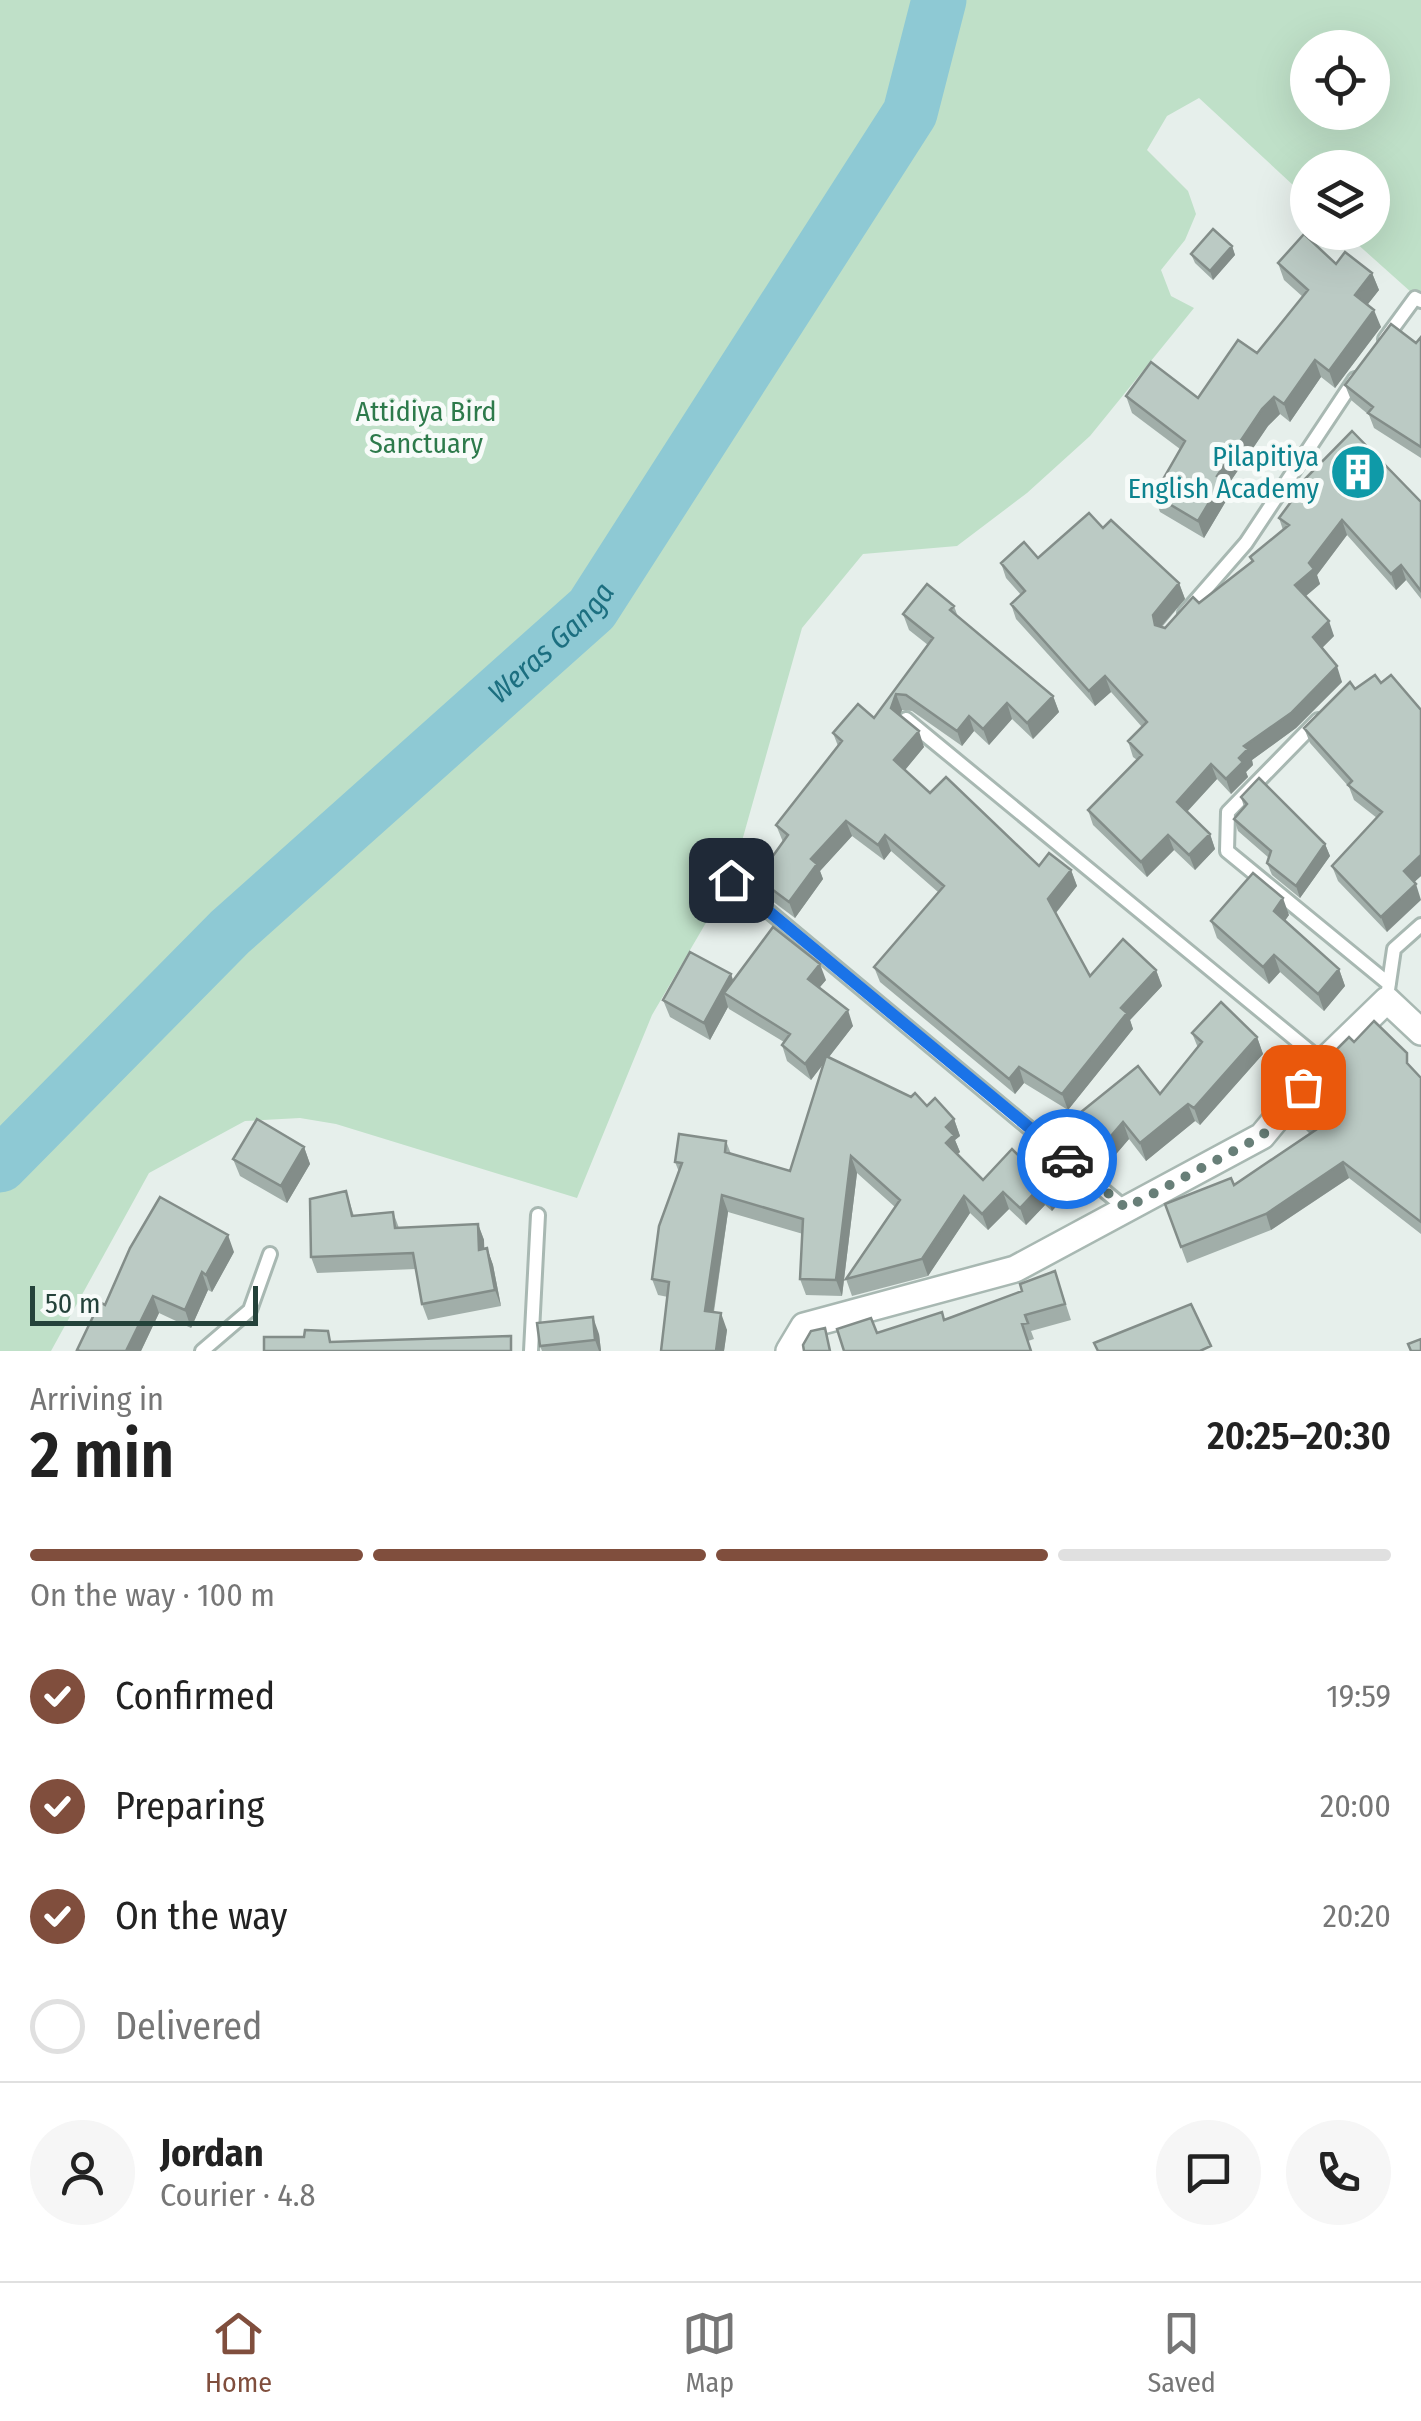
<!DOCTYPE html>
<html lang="en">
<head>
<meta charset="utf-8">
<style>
  body { margin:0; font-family:"Fira Sans Condensed",sans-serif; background:#f6f6f6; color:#222; height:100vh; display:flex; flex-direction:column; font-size:38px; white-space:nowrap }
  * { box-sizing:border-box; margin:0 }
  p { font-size:32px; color:#767676 }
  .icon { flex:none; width:55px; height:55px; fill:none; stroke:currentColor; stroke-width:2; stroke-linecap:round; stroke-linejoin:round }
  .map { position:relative; height:1351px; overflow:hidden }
  .side { display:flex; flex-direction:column; background:#fff; flex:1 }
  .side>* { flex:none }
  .buttons { position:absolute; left:1290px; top:30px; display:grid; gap:20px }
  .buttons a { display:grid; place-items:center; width:100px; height:100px; border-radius:50%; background:#fff; box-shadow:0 10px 40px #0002; font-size:50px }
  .scale { position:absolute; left:30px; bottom:25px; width:228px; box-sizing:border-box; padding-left:10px; border:5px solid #24423a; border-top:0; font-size:28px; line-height:35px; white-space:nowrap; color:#24423a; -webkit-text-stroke:8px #f7fbf9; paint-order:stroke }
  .pin { position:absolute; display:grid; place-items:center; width:85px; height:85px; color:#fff; margin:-42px; border-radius:20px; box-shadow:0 5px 15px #0006 }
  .courier { position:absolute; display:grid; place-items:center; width:100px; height:100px; margin:-50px; border:8px solid #1a73e8; border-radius:50%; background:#fff; color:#222; box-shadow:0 2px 12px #0007 }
  .summary em { font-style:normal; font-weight:600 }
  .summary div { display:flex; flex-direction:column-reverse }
  .summary { display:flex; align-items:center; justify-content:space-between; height:170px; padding:0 30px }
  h1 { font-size:65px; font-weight:600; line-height:75px }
  .bar { display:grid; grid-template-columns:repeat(4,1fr); gap:15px 10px; align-content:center; height:120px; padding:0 30px }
  .bar i { height:12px; border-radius:8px; background:#e0e0e0 }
  .bar .on { background:#804e3d }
  .bar p { grid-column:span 4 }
  .line { display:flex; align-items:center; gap:25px; padding:0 30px; border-top:2px solid #e0e0e0 }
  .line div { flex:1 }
  .round { display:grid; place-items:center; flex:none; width:105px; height:105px; border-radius:52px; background:#f6f6f6 }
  ol { padding:0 30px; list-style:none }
  li { display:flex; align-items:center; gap:30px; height:110px }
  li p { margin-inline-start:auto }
  li .icon { padding:10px; border-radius:50%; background:#804e3d; color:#fff; stroke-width:4 }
  li:last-child { color:#767676 }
  li i { width:55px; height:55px; border:5px solid #e0e0e0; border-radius:50% }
  .tabs { display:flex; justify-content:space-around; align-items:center; height:140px; border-top:2px solid #e0e0e0; background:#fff; font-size:28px; color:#767676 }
  .tabs a { display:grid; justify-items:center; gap:5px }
  .tabs .on { color:#804e3d }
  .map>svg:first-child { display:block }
</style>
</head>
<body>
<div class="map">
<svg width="1421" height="1351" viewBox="0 0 1421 1351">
  <rect width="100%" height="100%" fill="#e6efeb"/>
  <path fill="#bfe0c8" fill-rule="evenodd" d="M0 0H1421V301L1345 233 1372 232V168H1308L1307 198 1199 98 1167 116 1147 150 1188 191 1196 214 1185 240 1161 270 1171 296 1194 308 1090 436 1027 493 957 546 863 554 802 628 731 880 652 1015 577 1198 336 1124 300 1118 245 1121 149 1173 51 1351H0ZM1308 48H1372V112H1308Z"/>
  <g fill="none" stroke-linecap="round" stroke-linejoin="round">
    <path stroke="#8ec9d4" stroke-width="55" id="s1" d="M0 1165 230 932 592 609 910 113 939 0"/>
    <g stroke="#a8b8b2" stroke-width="18">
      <path id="service" d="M1385 339 1415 298 1421 301
        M1185 613 1246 543 1355 379
        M906 719 1323 1062
        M1318 720 1228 812 1227 851 1389 984
        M731 880 1125 1208
        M1388 990 1394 949 1421 925
        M202 1351 250 1310 270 1254
        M531 1351 538 1215"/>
    </g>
    <g stroke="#a8b8b2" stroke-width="30">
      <path id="minor" d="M789 1351 804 1326 1015 1269 1262 1136 1323 1062 1387 1000 1421 1032"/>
    </g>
    <use href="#service" stroke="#fff" stroke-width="12"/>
    <use href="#minor" stroke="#fff" stroke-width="25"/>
  </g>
  <path fill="#a1aea9" d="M1232 246 1235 255 1213 280 1195 263 1191 254Z
    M1278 263 1336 264 1372 273 1379 290 1367 305 1381 327 1335 388 1321 377 1290 422 1280 414 1268 426 1226 488 1229 496 1204 538 1160 512 1154 495 1180 449 1132 413 1126 396 1198 398 1257 353 1303 297 1284 280Z
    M1421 336V458L1374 428 1369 415 1351 400 1345 385 1416 343Z
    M1299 485 1421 502V599L1406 580 1396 590 1347 535 1317 575 1320 584 1306 596 1334 636 1322 648 1342 682 1296 728 1252 760 1253 765 1246 772 1248 777 1231 794 1217 779 1187 812 1210 834 1215 849 1195 870 1174 850 1147 877 1093 825 1088 810 1137 760 1133 757 1128 741 1142 727 1111 692 1095 706 1016 619 1011 604 1021 595 1006 578 1001 563 1038 558 1103 528 1179 583 1185 599 1162 627 1165 628 1252 562 1250 557 1283 530 1279 518 1301 489Z
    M954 606 958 617 1053 696 1059 712 1033 739 1012 719 989 745 974 731 962 746 912 711 902 710 900 715 924 747 905 770 930 793 1039 866 1071 870 1077 886 1056 913 1090 976 1156 970 1162 986 1130 1020 1133 1029 1068 1110 1024 1083 1015 1094 880 982 874 967 938 892 891 851 884 860 852 836 820 871 823 879 795 918 763 894 757 878 783 842 776 825 838 746 833 733 874 718 928 645 909 630 903 614Z
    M1381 683 1420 711 1421 876 1414 882 1387 932 1338 881 1332 866 1377 818 1354 800 1349 787 1310 743 1304 728 1355 689Z
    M1241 797 1325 844 1330 856 1300 898 1272 875 1267 863 1269 858 1238 831 1234 819 1244 807Z
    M1289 915 1285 920 1339 969 1345 986 1324 1011 1280 972 1269 984 1217 938 1211 921Z
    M826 980 819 988 853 1026 829 1057 954 1119 960 1136 955 1140 960 1152 957 1154 983 1180 1022 1159 1078 1182 1052 1211 1045 1205 1026 1225 1009 1209 988 1230 970 1213 928 1276 852 1296 846 1279 895 1207 857 1173 842 1296 806 1295 800 1279 803 1234 728 1212 714 1312 727 1330 724 1351H661L668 1297 658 1295 652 1279 679 1172 675 1162 726 1141 731 1154 790 1171 824 1062 811 1080 787 1061 782 1045 784 1042 729 1009 728 1007 710 1040 670 1017 663 1000 733 981Z
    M1192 1033 1257 1037 1263 1054 1200 1125 1195 1121 1146 1161 1129 1139 1099 1174 1066 1146 1060 1129 1160 1094 1198 1048Z
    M1354 1042 1413 1070 1421 1078V1234L1349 1178 1271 1230 1187 1263 1165 1204 1234 1185 1310 1134 1298 1122 1292 1106 1331 1063 1329 1057Z
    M304 1147 310 1164 287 1203 240 1176 233 1159Z
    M346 1191 354 1216 393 1212 399 1228 478 1224 484 1240V1249L487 1248 493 1265 501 1306 428 1320 422 1304 416 1269 317 1273 311 1257Z
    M234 1252 212 1292 208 1290 191 1328 159 1313 141 1351H78L105 1305Z
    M1055 1271 1071 1320 1031 1331 1034 1339 1028 1341 877 1333 944 1320 1022 1291Z
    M599 1334 601 1351H542L540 1346Z"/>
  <path fill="#838d89" d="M1232 246 1235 255 1213 280 1210 271Z
    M1372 273 1379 290 1361 313 1355 295Z
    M1374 310 1381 327 1335 388 1329 371Z
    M1315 360 1321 377 1290 422 1284 404Z
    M1274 397 1280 414 1268 426 1226 488 1229 496 1204 538 1198 521 1217 476 1262 409Z
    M1342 520 1347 535 1317 575 1320 584 1301 600 1295 585 1309 563Z
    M1401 565 1406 580 1396 590 1391 574Z
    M1179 583 1185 599 1158 630 1161 640 1153 615Z
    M1329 621 1334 636 1318 652 1313 637Z
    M1337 666 1342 682 1296 728 1252 760 1253 765 1246 772 1248 777 1231 794 1226 779 1244 746Z
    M1105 676 1111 692 1095 706 1089 691Z
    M896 694 902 710 897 723 891 708Z
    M1053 696 1059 712 1033 739 1027 723Z
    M1007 703 1012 719 989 745 983 729Z
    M969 716 974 731 962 746 957 731Z
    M919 731 924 747 900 776 894 760Z
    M1211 764 1217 779 1182 817 1177 802Z
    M846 821 852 836 820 871 823 879 795 918 789 902 811 859Z
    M1210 834 1215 849 1195 870 1189 855Z
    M885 835 891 851 884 860 878 845Z
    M1168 835 1174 850 1147 877 1141 862Z
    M1325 844 1330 856 1300 898 1296 886Z
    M1421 855V876L1410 886 1404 871Z
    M1071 870 1077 886 1054 915 1048 899Z
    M1416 884 1421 900 1387 932 1381 917Z
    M1283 898 1289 915 1280 928 1274 911Z
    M1274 955 1280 972 1269 984 1263 967Z
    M820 964 826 980 814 994 808 979Z
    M1339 969 1345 986 1324 1011 1318 994Z
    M1156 970 1162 986 1130 1020 1133 1029 1068 1110 1062 1094 1121 1008Z
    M731 974 737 991 724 993 728 1007 710 1040 704 1023Z
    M848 1010 853 1026 811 1080 805 1064Z
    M1257 1037 1263 1054 1200 1125 1194 1108Z
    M1019 1067 1024 1083 1015 1094 1009 1079Z
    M1188 1104 1195 1121 1146 1161 1140 1143Z
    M954 1119 960 1136 955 1140 960 1152 952 1159 946 1143V1127Z
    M1123 1122 1129 1139 1099 1174 1093 1157Z
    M304 1147 310 1164 287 1203 281 1186Z
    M851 1156 857 1173 842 1296 836 1280Z
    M1343 1162 1349 1178 1271 1230 1266 1214Z
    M1072 1166 1078 1182 1052 1211 1046 1195Z
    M1039 1188 1045 1205 1026 1225 1020 1208Z
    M1003 1192 1009 1209 988 1230 982 1214Z
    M722 1195 728 1212 711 1328 705 1311Z
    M964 1196 970 1213 928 1276 922 1259Z
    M478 1224 484 1240 485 1266 479 1250Z
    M228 1235 234 1252 212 1292 206 1275Z
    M487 1248 493 1265 501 1306 495 1290Z
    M202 1272 208 1290 191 1328 185 1310Z
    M153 1296 159 1313 141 1351H126Z
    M721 1313 727 1330 724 1351H716Z
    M593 1317 599 1334 601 1351H599L595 1340Z"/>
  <path fill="#bbcac4" stroke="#838d89" stroke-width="2.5" d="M1213 229 1232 246 1210 271 1191 254Z
    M1304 234 1336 264 1345 252 1372 273 1355 295 1374 310 1329 371 1315 360 1284 404 1274 397 1262 409 1217 476 1223 479 1198 521 1154 495 1185 441 1126 396 1151 362 1198 398 1238 340 1257 353 1308 290 1278 263Z
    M1391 324 1416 343 1421 337V447L1368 413 1373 407 1345 385Z
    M1352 431 1421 502V591L1401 565 1391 574 1342 520 1309 563 1314 569 1295 585 1329 621 1313 637 1337 666 1291 713 1244 746 1248 749 1239 758 1243 762 1226 779 1211 764 1177 802 1210 834 1189 855 1168 835 1141 862 1088 810 1142 755 1128 741 1147 722 1105 676 1089 691 1011 604 1025 591 1001 563 1024 542 1038 558 1089 513 1103 528 1111 520 1179 583 1153 615 1155 625 1165 628 1193 597 1199 603 1253 561 1250 557 1289 525 1279 518 1302 487 1299 485Z
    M927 584 954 606 950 610 1053 696 1027 723 1007 703 983 729 969 716 957 731 906 695 896 694 891 708 919 731 894 760 930 793 946 777 1039 866 1049 853 1071 870 1048 899 1090 976 1123 939 1156 970 1121 1008 1127 1013 1062 1094 1019 1067 1009 1079 874 967 944 886 885 835 878 845 846 821 811 859 817 864 789 902 757 878 788 835 776 825 842 741 833 733 858 704 874 718 933 638 903 614Z
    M1375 675 1381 683 1391 675 1421 710V855L1404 871 1416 884 1381 917 1332 866 1382 812 1348 785 1352 781 1304 728 1350 682 1355 689Z
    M1259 778 1325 844 1296 886 1267 863 1271 851 1234 819 1247 804 1241 797Z
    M1253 873 1283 898 1274 911 1339 969 1318 994 1274 955 1263 967 1211 921Z
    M773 927 820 964 808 979 848 1010 805 1064 782 1045 790 1034 724 993Z
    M690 952 731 974 704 1023 663 1000Z
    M1221 1002 1257 1037 1194 1108 1188 1104 1140 1143 1123 1122 1093 1157 1060 1129 1138 1066 1160 1094 1202 1042 1192 1033Z
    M1374 1021 1407 1053V1063L1421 1078V1222L1343 1162 1266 1214 1181 1247 1165 1204 1231 1178 1234 1185 1317 1129 1292 1106 1333 1061 1329 1057 1349 1037 1354 1042Z
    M826 1056 911 1097 915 1093 927 1106 935 1098 954 1119 946 1127 954 1135 946 1143 983 1180 1012 1149 1022 1159 1044 1142 1072 1166 1046 1195 1039 1188 1020 1208 1003 1192 982 1214 964 1196 922 1259 846 1279 900 1200 851 1156 836 1280 800 1279 803 1219 722 1195 705 1311 721 1313 716 1351H661L669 1282 652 1279 659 1226 682 1163 675 1162 679 1134 726 1141 725 1152 790 1171Z
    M257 1119 304 1147 281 1186 233 1159Z
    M346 1191 352 1216 393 1212 395 1228 478 1224 479 1250 487 1248 495 1290 422 1304 413 1253 311 1257 310 1199Z
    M160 1197 228 1235 206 1275 202 1272 185 1310 153 1296 126 1351H80L77 1350 100 1302 105 1305 130 1248Z
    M1055 1271 1065 1304 1025 1315 1028 1323 1022 1324 1031 1351H844L837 1329 871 1318 877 1333 942 1312 944 1320 1022 1291 1020 1284Z
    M1191 1304 1211 1346 1200 1351H1098L1094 1343Z
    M593 1317 595 1340 540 1346 537 1323Z
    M825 1328 830 1351H804L803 1345 811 1331Z
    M305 1330 328 1331 330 1342 511 1336V1351H264V1337H304Z
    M1421 1339V1351H1411L1408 1344Z"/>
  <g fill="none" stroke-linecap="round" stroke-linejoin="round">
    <path stroke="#687f78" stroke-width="10" stroke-dasharray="0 18" d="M1067 1159 1126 1208 1262 1136 1303 1087"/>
    <path stroke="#1a73e8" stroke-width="12" d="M731 880 1067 1159"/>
  </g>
  <defs>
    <g id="building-disc" transform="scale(2.875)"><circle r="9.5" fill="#0f9aa8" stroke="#f7fbf9"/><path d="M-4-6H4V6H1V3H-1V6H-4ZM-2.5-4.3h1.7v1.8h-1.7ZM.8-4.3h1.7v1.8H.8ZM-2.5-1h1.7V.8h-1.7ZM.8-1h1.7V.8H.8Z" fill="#fff"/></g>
  </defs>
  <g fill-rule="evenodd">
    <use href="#building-disc" x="1358" y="472"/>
  </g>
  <g text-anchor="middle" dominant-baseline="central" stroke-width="10" stroke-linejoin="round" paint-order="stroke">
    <g font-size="28" fill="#2d7a4b" stroke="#f7fbf9">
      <text x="426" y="411">Attidiya Bird<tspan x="426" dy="32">Sanctuary</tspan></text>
    </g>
    <g font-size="28" fill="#0d838f" stroke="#f7fbf9" text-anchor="end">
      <text x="1319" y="456">Pilapitiya<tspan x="1319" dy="32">English Academy</tspan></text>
    </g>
    <g font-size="30" font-style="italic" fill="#1c6f80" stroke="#f7fbf9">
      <text stroke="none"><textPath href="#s1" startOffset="760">Weras Ganga</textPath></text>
    </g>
  </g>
</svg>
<div class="buttons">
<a><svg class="icon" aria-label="locate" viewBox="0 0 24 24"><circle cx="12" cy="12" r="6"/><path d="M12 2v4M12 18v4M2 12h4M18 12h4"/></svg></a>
<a><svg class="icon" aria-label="layers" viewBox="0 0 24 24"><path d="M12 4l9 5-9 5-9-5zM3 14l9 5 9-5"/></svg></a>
</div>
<div class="scale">50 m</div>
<div class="pin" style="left:1303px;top:1087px;background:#ea580c"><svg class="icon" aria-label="bag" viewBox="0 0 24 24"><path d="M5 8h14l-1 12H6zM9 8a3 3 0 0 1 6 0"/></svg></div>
<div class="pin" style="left:731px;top:880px;background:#1f2937"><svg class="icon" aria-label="home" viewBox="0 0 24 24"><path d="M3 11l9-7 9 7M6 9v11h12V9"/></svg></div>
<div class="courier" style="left:1067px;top:1159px"><svg class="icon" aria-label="car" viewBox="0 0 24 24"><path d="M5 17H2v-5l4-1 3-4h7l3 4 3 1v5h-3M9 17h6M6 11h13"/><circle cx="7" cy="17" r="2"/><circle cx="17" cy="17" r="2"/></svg></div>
</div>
<section class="side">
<div class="summary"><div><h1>2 min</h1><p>Arriving in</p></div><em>20:25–20:30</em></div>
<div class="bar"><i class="on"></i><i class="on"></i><i class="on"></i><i></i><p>On the way · 100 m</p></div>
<ol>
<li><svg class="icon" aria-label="check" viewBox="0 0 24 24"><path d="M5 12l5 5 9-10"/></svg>Confirmed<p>19:59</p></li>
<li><svg class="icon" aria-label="check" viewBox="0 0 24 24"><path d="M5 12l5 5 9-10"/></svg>Preparing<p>20:00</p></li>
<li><svg class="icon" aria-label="check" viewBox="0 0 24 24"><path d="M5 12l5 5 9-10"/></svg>On the way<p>20:20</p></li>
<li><i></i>Delivered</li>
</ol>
<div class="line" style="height:180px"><a class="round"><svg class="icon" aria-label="person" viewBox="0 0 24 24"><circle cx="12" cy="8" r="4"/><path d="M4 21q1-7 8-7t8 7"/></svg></a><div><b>Jordan</b><p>Courier · 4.8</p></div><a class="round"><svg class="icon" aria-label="chat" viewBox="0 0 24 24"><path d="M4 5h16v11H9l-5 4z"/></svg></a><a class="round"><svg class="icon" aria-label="phone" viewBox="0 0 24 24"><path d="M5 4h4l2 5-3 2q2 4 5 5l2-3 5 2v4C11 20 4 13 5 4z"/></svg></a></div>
</section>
<nav class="tabs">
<a class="on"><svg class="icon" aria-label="home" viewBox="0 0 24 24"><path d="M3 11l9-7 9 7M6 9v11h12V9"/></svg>Home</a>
<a><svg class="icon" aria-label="map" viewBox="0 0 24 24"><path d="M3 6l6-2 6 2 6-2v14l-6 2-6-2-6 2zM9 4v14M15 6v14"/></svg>Map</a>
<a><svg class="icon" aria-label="saved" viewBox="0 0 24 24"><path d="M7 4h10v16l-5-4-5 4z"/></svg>Saved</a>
</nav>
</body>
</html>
